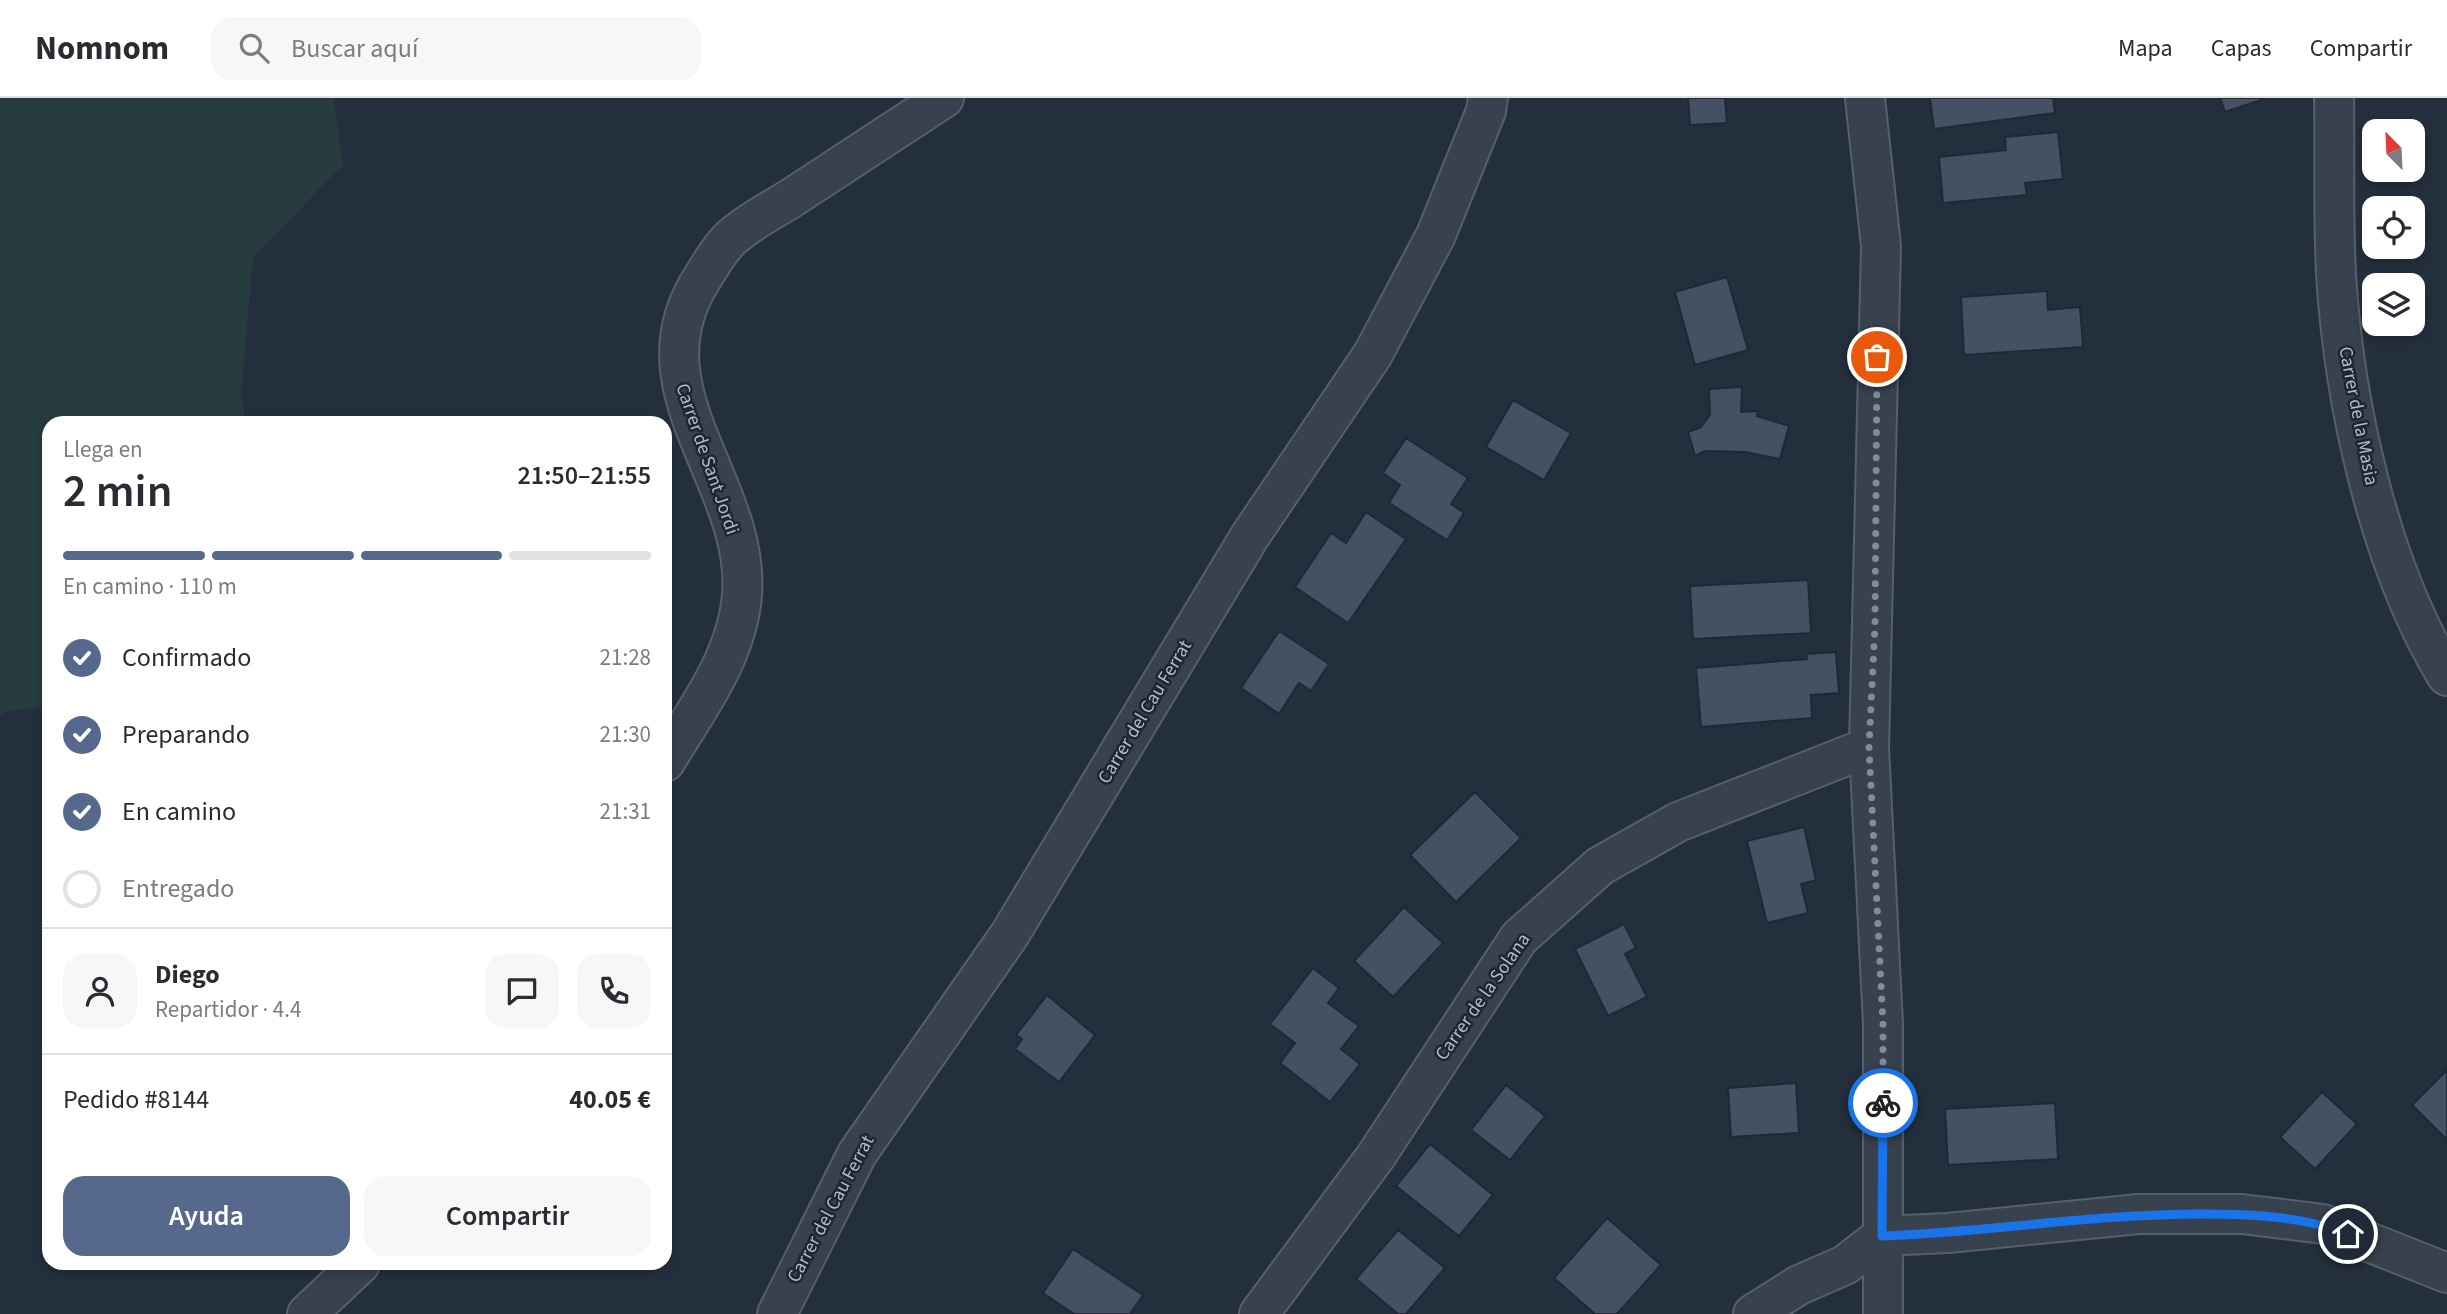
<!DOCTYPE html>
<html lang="es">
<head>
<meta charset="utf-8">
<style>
  body { margin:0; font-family:"Source Sans 3",sans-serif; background:#f7f7f7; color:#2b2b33; height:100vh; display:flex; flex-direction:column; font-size:26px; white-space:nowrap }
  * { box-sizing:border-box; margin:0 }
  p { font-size:23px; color:#7c7c81 }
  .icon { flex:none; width:38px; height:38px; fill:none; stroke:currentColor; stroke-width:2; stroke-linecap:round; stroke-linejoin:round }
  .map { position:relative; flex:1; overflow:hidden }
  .details { position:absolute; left:42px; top:318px; width:630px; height:854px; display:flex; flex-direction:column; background:#fff; border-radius:21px; box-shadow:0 4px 10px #0003 }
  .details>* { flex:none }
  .needle { width:46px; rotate:336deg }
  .fabs { position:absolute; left:2362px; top:21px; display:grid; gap:14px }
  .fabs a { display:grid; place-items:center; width:63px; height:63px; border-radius:14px; background:#fff; box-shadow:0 4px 10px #0003; font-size:35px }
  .pin { position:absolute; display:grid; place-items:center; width:60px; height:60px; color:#fff; margin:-30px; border:4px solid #fff; border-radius:50%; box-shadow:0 2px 7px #0007 }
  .courier { position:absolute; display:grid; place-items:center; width:70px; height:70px; margin:-35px; border:5px solid #1a73e8; border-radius:50%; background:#fff; color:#222; box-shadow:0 2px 9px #0007 }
  .headline em { font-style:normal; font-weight:600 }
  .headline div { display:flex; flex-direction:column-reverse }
  .headline { display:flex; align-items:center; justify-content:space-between; height:119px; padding:0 21px }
  h1 { font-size:46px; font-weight:600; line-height:52px }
  .bar { display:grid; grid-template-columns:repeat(4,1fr); gap:10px 7px; align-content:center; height:84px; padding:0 21px }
  .bar i { height:9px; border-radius:5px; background:#e1e1e2 }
  .bar .selected { background:#56698c }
  .bar p { grid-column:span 4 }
  .line { display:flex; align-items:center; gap:18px; padding:0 21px; border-top:2px solid #e1e1e2 }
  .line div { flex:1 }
  .round { display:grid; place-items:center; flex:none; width:74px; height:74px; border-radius:21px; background:#f7f7f7 }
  ol { padding:0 21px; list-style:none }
  li { display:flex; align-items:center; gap:21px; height:77px }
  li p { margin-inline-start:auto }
  li .icon { padding:7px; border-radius:50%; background:#56698c; color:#fff; stroke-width:4 }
  li:last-child { color:#7c7c81 }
  li i { width:38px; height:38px; border:4px solid #e1e1e2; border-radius:50% }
  .button { display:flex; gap:14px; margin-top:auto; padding:14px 21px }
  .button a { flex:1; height:80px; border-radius:21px; background:#56698c; color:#fff; font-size:28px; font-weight:600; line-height:80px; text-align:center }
  .button a+a { background:#f7f7f7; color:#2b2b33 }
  header { display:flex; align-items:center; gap:42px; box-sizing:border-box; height:98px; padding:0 35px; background:#fff; border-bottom:2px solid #e1e1e2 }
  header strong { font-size:33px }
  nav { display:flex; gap:38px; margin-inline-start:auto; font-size:24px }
  .search { width:490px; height:63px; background:#f7f7f7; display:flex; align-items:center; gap:18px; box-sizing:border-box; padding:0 24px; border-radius:21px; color:#7c7c81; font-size:26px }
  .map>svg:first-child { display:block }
</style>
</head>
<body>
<header>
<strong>Nomnom</strong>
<div class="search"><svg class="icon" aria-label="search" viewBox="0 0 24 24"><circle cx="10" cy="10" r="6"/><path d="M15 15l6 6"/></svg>Buscar aquí</div>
<nav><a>Mapa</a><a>Capas</a><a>Compartir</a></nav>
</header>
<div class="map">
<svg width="2447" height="1216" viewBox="0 0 2447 1216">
  <rect width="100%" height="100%" fill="#242f3e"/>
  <path fill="#263c3f" d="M0 0H333L343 67 253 160 241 297 246 325 49 326V608L5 614 0 618Z"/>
  <path fill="#455162" stroke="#1f2835" stroke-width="2" d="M1688 0H1725L1727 25 1690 27Z
    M1930 0H2053L2055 15 1934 31Z
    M2220 0H2267L2225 14Z
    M2058 34 2063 81 2025 85 2027 97 1943 105 1939 59 2006 52 2005 39Z
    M1727 179 1748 252 1695 267 1675 194Z
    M2047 193 2048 212 2080 209 2083 249 1964 257 1961 199Z
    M1742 289 1741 314 1758 313 1757 318 1789 328 1780 361 1745 354 1705 353 1695 358 1688 334 1700 330 1710 317 1709 291Z
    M1513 302 1571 335 1544 382 1486 349Z
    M1406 340 1468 380 1451 406 1464 415 1447 442 1389 405 1400 387 1383 375Z
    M1366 414 1406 441 1348 525 1295 489 1331 435 1346 445Z
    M1808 482 1811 535 1693 541 1690 488Z
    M1279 533 1329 566 1311 593 1299 585 1279 616 1241 590Z
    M1836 554 1839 595 1811 597 1812 620 1701 629 1696 570 1807 561 1806 556Z
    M1475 694 1521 740 1456 804 1410 757Z
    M1804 729 1816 782 1801 786 1808 815 1767 825 1747 743Z
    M1404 809 1443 845 1393 899 1354 863Z
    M1624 826 1636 850 1625 856 1647 899 1608 918 1575 851Z
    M1313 870 1339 890 1328 905 1359 928 1341 951 1360 966 1330 1004 1280 965 1295 945 1270 926Z
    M1047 897 1095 937 1059 984 1015 951 1022 941 1016 937Z
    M2447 972V1042L2412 1007Z
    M1796 985 1799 1035 1731 1039 1728 990Z
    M1506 987 1545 1018 1510 1062 1471 1032Z
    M2322 994 2357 1026 2315 1071 2280 1039Z
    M2055 1005 2058 1061 1948 1067 1945 1011Z
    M1430 1046 1493 1097 1459 1138 1396 1088Z
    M1607 1120 1661 1167 1617 1216H1595L1554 1180Z
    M1398 1132 1445 1170 1406 1216H1398L1356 1181Z
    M1073 1151 1143 1197 1130 1216H1074L1043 1195Z"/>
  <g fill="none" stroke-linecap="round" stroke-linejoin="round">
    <g stroke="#565f6c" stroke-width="42">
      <path id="minor" d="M1865 0 1881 148 1869 649 1883 926V1216
        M2334 0C2335 58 2333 118 2336 176 2344 305 2379 467 2447 578
        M665 664C696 612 737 560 742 497 751 384 629 291 703 179 711 166 720 150 731 140 748 124 773 112 793 99 843 66 893 33 944 0
        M307 1216 360 1166
        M777 1216 857 1056 1010 836 1250 438 1373 256 1436 137 1486 13 1488 0
        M1259 1216 1376 1058 1519 840 1600 768 1678 724 1869 649
        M1753 1216 1799 1187 1845 1167 1882 1138 1948 1135 2139 1116H2242L2323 1126 2447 1175"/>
    </g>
    <use href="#minor" stroke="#38414e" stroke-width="38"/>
  </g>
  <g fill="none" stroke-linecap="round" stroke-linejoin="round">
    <path stroke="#828b98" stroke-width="7" stroke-dasharray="0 12.6" d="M1877 259 1875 527 1869 649 1883 926V1005"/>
    <path stroke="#1a73e8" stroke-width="9" d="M1883 1005 1882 1138C1988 1134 2094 1116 2201 1116 2250 1116 2302 1118 2348 1136"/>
  </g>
  <g text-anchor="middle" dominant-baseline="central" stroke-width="5" stroke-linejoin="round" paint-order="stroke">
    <g font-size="19" fill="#b4bcc9" stroke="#1d2633">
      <text transform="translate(2358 318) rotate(79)">Carrer de la Masia</text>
      <text transform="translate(707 361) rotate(71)">Carrer de Sant Jordi</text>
      <text transform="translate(1145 614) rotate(-59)">Carrer del Cau Ferrat</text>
      <text transform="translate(1483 899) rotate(-55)">Carrer de la Solana</text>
      <text transform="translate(831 1111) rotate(-62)">Carrer del Cau Ferrat</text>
    </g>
  </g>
</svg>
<div class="fabs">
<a><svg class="needle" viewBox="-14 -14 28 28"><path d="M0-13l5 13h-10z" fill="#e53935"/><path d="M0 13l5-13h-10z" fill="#7c7c81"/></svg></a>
<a><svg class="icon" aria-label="locate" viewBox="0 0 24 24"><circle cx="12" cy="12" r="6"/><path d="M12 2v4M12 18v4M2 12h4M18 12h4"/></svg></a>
<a><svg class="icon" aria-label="layers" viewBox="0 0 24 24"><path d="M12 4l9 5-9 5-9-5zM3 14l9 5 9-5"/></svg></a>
</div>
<div class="pin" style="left:1877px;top:259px;background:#ea580c"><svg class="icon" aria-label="bag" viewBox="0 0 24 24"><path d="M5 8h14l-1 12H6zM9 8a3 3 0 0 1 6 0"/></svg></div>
<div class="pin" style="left:2348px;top:1136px;background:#1f2937"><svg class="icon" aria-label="home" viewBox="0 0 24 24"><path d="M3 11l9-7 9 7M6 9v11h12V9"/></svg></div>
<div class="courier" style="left:1883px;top:1005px"><svg class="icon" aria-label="bike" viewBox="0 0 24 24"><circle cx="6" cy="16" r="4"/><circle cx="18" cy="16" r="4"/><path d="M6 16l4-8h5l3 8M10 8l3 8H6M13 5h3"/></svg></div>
<section class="details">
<div class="headline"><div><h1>2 min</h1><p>Llega en</p></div><em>21:50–21:55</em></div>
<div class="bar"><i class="selected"></i><i class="selected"></i><i class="selected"></i><i></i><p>En camino · 110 m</p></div>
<ol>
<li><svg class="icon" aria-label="check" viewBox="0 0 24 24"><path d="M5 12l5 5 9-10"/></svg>Confirmado<p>21:28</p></li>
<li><svg class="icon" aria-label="check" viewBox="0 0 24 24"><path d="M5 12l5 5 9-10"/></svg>Preparando<p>21:30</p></li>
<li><svg class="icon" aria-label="check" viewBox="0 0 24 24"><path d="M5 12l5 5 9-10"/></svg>En camino<p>21:31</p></li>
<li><i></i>Entregado</li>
</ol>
<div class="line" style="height:126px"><a class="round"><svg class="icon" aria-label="person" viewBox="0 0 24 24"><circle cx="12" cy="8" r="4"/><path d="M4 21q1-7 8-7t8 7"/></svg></a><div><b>Diego</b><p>Repartidor · 4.4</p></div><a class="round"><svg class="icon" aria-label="chat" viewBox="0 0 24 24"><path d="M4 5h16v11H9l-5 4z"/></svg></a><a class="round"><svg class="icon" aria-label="phone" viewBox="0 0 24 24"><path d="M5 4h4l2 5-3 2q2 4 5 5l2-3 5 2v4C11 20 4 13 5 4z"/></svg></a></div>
<div class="line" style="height:91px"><div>Pedido #8144</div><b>40.05 €</b></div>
<div class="button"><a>Ayuda</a><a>Compartir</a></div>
</section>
</div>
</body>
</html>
